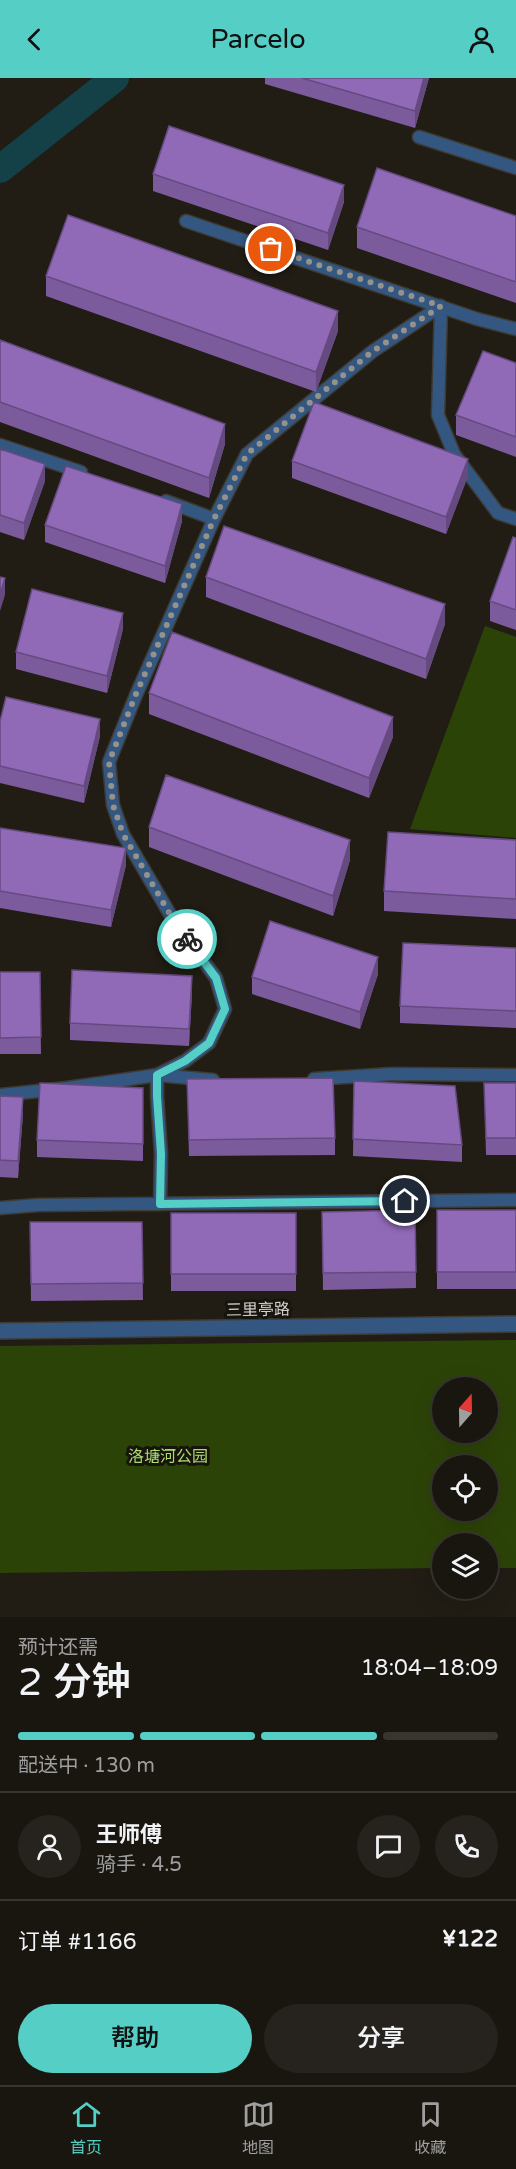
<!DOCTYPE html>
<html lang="zh">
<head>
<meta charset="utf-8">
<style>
  body { margin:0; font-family:"Varela Round","Noto Sans SC",sans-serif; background:#26231e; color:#f1f3f6; height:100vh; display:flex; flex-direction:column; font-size:22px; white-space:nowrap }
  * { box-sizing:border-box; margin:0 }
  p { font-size:20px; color:#9f9f9f }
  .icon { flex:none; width:33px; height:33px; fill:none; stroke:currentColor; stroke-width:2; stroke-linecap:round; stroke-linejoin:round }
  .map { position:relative; height:1539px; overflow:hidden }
  .drawer { display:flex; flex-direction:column; background:#191610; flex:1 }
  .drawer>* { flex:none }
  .needle { width:39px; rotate:20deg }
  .fabs { position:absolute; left:432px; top:1299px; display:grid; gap:12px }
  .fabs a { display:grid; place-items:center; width:66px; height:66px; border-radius:50%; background:#191610; box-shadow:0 6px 24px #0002,0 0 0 2px #373530; font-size:30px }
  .pin { position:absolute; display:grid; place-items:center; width:51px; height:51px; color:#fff; margin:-26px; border:3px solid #fff; border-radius:50%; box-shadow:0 2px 6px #0007 }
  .courier { position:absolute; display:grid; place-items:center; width:60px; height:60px; margin:-30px; border:4px solid #55cec5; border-radius:50%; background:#fff; color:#222; box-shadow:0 2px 8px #0007 }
  .summary em { font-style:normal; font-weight:600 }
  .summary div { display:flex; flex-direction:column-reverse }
  .summary { display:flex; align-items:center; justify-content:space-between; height:102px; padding:0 18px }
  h1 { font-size:39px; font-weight:600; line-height:45px }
  .bar { display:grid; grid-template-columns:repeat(4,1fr); gap:9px 6px; align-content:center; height:72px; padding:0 18px }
  .bar i { height:8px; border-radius:4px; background:#373530 }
  .bar .on { background:#55cec5 }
  .bar p { grid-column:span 4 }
  .line { display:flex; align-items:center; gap:15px; padding:0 18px; border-top:2px solid #373530 }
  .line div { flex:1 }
  .round { display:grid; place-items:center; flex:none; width:63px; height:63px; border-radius:32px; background:#26231e }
  .primary-button { display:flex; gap:12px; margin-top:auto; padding:12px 18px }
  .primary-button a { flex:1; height:69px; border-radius:36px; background:#55cec5; color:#111; font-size:24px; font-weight:600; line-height:69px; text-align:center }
  .primary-button a+a { background:#26231e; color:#f1f3f6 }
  header { display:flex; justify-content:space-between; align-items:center; height:78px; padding:0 18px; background:#55cec5; color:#111; font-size:27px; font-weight:600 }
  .dock { display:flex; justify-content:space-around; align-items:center; height:84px; border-top:2px solid #373530; background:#191610; font-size:16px; color:#9f9f9f }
  .dock a { display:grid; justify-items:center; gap:3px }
  .dock .on { color:#55cec5 }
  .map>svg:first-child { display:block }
</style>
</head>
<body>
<header><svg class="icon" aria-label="back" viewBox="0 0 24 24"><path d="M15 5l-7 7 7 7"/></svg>Parcelo<svg class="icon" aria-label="person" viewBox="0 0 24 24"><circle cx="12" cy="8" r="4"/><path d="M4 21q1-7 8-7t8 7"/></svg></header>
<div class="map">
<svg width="516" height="1539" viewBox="0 0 516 1539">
  <rect width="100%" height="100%" fill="#211d15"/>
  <path fill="#2c4308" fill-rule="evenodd" d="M485 548 516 559V760L410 751Z
    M516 1262V1490H488V1466H442V1490L0 1495V1268ZM442 1310H488V1354H442ZM442 1388H488V1432H442Z"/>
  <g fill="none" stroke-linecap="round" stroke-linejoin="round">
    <path stroke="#144047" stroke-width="28" d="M0 91 115 0"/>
    <g stroke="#3d3a32" stroke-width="15">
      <path id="service" d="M419 59 516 90
        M186 143 477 241 516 251
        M441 228 438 337 454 376 498 435 516 441
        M0 367 81 394
        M166 423 214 441
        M314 1001 392 996 516 997
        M0 1017 67 1010 157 997 213 1002
        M160 1126 161 1076 157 1018V997L185 983 209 965 225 931 216 900 174 843 123 756 113 727 109 684 136 617 214 441 247 376 373 273 441 228
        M0 1130 38 1127 516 1122"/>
    </g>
    <g stroke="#3d3a32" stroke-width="18">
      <path id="minor" d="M0 1253 516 1246"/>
    </g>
    <use href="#service" stroke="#335781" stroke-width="12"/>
    <use href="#minor" stroke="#335781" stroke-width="15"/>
  </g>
  <path fill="#7c5b9d" d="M265 0H429L415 50 265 6Z
    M153 96 344 124 328 172 153 113Z
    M516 138V225L357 170V149Z
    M46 198 338 253 316 314 46 218Z
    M0 262 225 366 209 420 0 344Z
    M516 285V379L456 357V337Z
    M0 371 45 403 24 462 0 454Z
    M292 383 468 398 446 456 292 400Z
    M182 443 165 505 45 464V447Z
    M516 460V552L490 543V523Z
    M206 499 445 546 426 601 206 519Z
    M123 551 107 615 16 591V574Z
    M149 615 393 659 369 720 149 636Z
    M0 643 100 658 84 725 0 705Z
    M149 749 350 782 333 838 149 769Z
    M0 750 126 787 111 849 0 830Z
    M516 762V841L384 833V813Z
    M516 870V950L400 945V928Z
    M0 894H40L41 976H0Z
    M378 896 360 951 252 916V899Z
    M192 915 189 968 70 962V945Z
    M187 1001 335 1060V1077L189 1078Z
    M354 1003 462 1067V1084L353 1078Z
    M484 1005H516V1077H486Z
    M143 1010V1083L37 1079V1062Z
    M0 1018 23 1036 18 1100 0 1099Z
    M415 1132 416 1210 323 1212 322 1134Z
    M437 1132H516V1211H437Z
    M171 1135H296V1213H171Z
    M30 1144H142L143 1222 31 1223Z"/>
  <path fill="#654a80" d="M424 0H429L415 50V33Z
    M344 107V124L328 172V155Z
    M338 233V253L316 314V294Z
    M225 346V366L209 420V400Z
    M468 381V398L446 456V439Z
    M45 386V403L24 462V445Z
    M182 426V443L165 505V488Z
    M5 500V517L0 533V516Z
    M445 526V546L426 601V581Z
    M123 535V551L107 615V598Z
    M393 639V659L369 720V700Z
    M100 641V658L84 725V708Z
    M350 762V782L333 838V818Z
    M126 770V787L111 849V832Z
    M378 879V896L360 951V934Z
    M192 898V915L189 968V951Z
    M23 1019V1036L18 1100V1083Z"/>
  <path fill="#906ab7" stroke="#654a80" stroke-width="1.5" d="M302 0H424L415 33Z
    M169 48 344 107 328 155 153 96Z
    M377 90 516 138V204L357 149Z
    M68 137 338 233 316 294 46 198Z
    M0 262 225 346 209 400 0 324Z
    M483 273 516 285V359L456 337Z
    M314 324 468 381 446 439 292 383Z
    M0 371 45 386 24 445 0 437Z
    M66 388 182 426 165 488 45 447Z
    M224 448 445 526 426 581 206 499Z
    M513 459 516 460V532L490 523Z
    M0 499 5 500 0 516Z
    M32 511 123 535 107 598 16 574Z
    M172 554 393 639 369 700 149 615Z
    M6 619 100 641 84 708 0 688V643Z
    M166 697 350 762 333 818 149 749Z
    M0 750 126 770 111 832 0 813Z
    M388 754 516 762V821L384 813Z
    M270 843 378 879 360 934 252 899Z
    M403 865 516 870V933L400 928Z
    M72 892 192 898 189 951 70 945Z
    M0 894H40L41 959 0 960Z
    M333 1000 335 1060 189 1062 187 1001Z
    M354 1003 455 1008 462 1067 353 1061Z
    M40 1005 143 1010V1066L37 1062Z
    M484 1005H516V1060H486Z
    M0 1018 23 1019 18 1083 0 1082Z
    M415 1132 416 1194 323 1195 322 1134Z
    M437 1132H516V1194H437Z
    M171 1135H296V1196H171Z
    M30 1144H142L143 1205 31 1206Z"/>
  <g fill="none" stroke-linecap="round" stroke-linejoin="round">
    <path stroke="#95928c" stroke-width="6" stroke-dasharray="0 10.8" d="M187 861 174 843 123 756 113 727 109 684 136 616 214 441 247 376 373 273 441 228 271 171"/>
    <path stroke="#55cec5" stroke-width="8" d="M187 861 216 900 225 931 209 965 185 983 157 997V1018L161 1076 160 1126 405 1123"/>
  </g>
  <g text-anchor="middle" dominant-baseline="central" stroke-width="6" stroke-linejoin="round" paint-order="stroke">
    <g font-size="16" fill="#d3d1cc" stroke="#17130d">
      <text transform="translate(258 1232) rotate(-1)">三里亭路</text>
    </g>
    <g font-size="16" fill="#abdd6e" stroke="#17130d">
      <text x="168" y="1379">洛塘河公园</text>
    </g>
  </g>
</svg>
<div class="fabs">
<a><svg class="needle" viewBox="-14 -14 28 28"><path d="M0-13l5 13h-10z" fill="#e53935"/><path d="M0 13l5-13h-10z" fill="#9f9f9f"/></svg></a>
<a><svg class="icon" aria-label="locate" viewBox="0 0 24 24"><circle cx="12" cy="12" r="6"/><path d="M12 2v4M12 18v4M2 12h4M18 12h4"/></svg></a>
<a><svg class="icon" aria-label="layers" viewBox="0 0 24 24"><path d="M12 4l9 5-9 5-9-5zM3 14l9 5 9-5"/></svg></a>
</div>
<div class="pin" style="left:271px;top:171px;background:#ea580c"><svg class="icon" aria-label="bag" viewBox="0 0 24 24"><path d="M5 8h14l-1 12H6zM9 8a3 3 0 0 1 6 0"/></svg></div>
<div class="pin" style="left:405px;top:1123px;background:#1f2937"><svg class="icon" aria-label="home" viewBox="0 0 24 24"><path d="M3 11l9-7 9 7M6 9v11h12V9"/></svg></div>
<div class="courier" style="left:187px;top:861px"><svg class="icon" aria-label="bike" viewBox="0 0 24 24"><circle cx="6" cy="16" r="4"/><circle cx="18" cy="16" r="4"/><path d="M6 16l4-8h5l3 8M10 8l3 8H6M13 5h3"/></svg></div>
</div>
<section class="drawer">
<div class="summary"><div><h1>2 分钟</h1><p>预计还需</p></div><em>18:04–18:09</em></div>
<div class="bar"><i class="on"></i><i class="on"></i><i class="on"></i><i></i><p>配送中 · 130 m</p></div>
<div class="line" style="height:108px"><a class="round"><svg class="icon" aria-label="person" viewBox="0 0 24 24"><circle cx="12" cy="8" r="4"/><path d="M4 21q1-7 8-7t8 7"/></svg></a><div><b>王师傅</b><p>骑手 · 4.5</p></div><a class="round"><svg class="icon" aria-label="chat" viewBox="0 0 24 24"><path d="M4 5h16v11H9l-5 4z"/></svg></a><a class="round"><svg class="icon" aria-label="phone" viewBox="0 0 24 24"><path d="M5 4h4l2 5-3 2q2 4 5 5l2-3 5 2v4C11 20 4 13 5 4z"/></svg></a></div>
<div class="line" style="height:78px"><div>订单 #1166</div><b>¥122</b></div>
<div class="primary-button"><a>帮助</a><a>分享</a></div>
</section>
<nav class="dock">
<a class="on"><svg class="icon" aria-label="home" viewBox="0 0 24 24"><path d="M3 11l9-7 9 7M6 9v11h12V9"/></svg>首页</a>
<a><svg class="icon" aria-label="map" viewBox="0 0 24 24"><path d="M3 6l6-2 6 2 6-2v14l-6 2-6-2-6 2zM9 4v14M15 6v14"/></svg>地图</a>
<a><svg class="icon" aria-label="saved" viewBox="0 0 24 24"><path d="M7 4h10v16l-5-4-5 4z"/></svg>收藏</a>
</nav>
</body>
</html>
